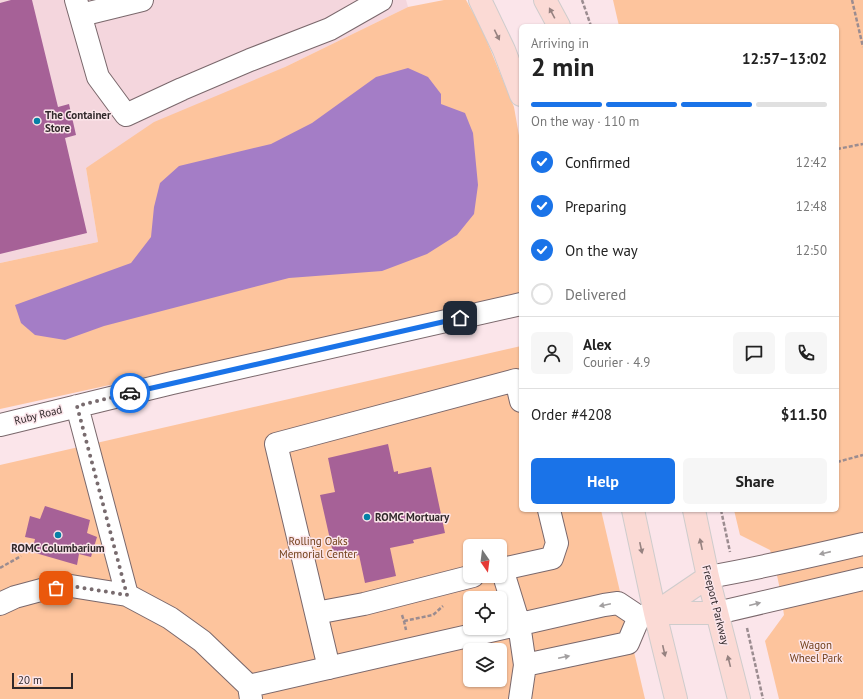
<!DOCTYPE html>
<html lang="en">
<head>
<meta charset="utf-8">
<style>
  body { margin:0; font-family:"PT Sans",sans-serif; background:#f6f6f6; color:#222; height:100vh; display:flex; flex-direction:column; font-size:15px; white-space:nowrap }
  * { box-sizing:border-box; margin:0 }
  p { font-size:13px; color:#767676 }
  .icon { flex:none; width:22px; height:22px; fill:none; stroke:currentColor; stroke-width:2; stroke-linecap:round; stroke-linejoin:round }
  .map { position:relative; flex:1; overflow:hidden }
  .panel { position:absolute; left:519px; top:24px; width:320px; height:488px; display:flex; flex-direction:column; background:#fff; border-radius:6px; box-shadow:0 1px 3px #0004 }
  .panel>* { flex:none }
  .needle { width:26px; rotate:166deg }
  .controls { position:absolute; left:463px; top:539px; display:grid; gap:8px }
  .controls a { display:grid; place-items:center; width:44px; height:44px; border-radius:6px; background:#fff; box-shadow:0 1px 3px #0004; font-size:20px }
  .scale { position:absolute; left:12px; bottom:10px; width:61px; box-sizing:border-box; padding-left:4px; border:2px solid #31292b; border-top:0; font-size:11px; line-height:14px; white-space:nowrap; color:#31292b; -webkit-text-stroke:3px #fbe5ea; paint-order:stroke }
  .pin { position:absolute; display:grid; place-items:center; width:34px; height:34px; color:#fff; margin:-17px; border-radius:8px; box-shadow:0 2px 6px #0006 }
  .courier { position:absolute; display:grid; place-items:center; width:40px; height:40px; margin:-20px; border:3px solid #1a73e8; border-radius:50%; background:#fff; color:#222; box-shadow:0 1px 5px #0007 }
  .summary em { font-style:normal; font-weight:700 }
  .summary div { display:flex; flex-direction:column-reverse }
  .summary { display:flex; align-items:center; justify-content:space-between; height:68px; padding:0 12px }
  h1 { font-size:26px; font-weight:700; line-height:30px }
  .bar { display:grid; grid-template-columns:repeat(4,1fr); gap:6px 4px; align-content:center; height:48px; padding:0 12px }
  .bar i { height:5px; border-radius:3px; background:#e0e0e0 }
  .bar .current { background:#1a73e8 }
  .bar p { grid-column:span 4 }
  .line { display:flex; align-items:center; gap:10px; padding:0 12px; border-top:1px solid #e0e0e0 }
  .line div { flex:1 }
  .round { display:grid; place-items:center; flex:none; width:42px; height:42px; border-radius:6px; background:#f6f6f6 }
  ol { padding:0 12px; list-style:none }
  li { display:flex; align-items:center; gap:12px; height:44px }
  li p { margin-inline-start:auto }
  li .icon { padding:4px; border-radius:50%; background:#1a73e8; color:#fff; stroke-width:4 }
  li:last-child { color:#767676 }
  li i { width:22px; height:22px; border:2px solid #e0e0e0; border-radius:50% }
  .action { display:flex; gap:8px; margin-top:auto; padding:8px 12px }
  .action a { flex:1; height:46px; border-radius:6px; background:#1a73e8; color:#fff; font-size:16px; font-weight:700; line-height:46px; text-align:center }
  .action a+a { background:#f6f6f6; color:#222 }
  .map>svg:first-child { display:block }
</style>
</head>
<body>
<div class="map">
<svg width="863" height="699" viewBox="0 0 863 699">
  <rect width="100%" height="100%" fill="#fbe5ea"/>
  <path fill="#f4d6dd" d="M0 0H406L408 7 285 67 86 168 98 242 0 263Z"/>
  <path fill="#fdc49d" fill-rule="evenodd" d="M444 0H466L481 27 514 107 521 147V294L484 303 0 409V263L98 242 86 168 154 122 285 67 408 7Z
    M613 0H863V699H779L765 641 784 615C781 593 777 571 770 550L740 535 734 510H837V26H619Z
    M521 346V510H601L645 699H0V465ZM470 546H500V576H470ZM470 598H500V628H470ZM470 650H500V680H470Z"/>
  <path fill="#a47dc6" d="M408 68 428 77 441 94V104L465 113 473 133 478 185 474 214 457 235 427 254 382 271 289 278 104 326 65 340 35 335 21 323 15 305 131 263 151 237 154 207 160 183 179 166 271 144 312 123 376 77Z"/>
  <path fill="#a66197" d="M11 0H32L58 107 69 104 76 135 65 138 87 233 0 254V3Z
    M388 444 394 472 398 471V474L431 467 445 533 413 540 414 543 390 548 396 576 365 583 359 555 353 557 352 553 334 557 320 495 335 492 328 458Z
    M45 506 90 520 87 533 97 537 91 557 79 554 77 565 32 552 35 539 25 537 30 516 40 519Z"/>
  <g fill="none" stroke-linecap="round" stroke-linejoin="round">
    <g stroke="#7a686c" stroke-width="24">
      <path id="minor" d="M76 0 98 77 126 115 182 89 250 60 330 29 381 0
        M81 15 142 0
        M77 406 127 595 170 618 202 641 249 686
        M0 425 172 383 521 304
        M708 577C760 568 812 556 863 544
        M0 604 15 597 41 590 71 586 127 595
        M316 613 364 604 473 576
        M717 613 863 579
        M525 665 628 643 639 617
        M329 668 276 444 516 380 521 401
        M251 699 249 686 604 605 618 603 639 617 655 613
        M520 699 525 665 519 624 502 569 552 558 557 543 549 510"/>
    </g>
    <g stroke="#cecccc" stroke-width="24">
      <path id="major" d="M480 0 504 50 521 95
        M545 0 559 26
        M633 510 655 613 676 699
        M694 510 708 577 739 699
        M655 613 708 577
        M655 613H717"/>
    </g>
    <path stroke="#9b8c90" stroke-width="2.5" stroke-dasharray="4 2" stroke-linecap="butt" d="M582 0 591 26
      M852 0 863 47
      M837 149 863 144
      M837 462 863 455
      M721 510 730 552
      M0 568 21 556
      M402 615 404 621 406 630
      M404 621 433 615 443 606
      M747 628 763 699"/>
    <use href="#minor" stroke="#fff" stroke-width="22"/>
    <use href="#major" stroke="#fbdad5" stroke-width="22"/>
  </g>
  <defs><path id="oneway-solid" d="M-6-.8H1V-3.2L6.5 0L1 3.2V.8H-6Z"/></defs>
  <g fill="#968280">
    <use href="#oneway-solid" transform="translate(552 13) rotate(-118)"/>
    <use href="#oneway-solid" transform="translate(497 35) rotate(64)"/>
    <use href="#oneway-solid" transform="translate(701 544) rotate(-102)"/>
    <use href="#oneway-solid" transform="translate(641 548) rotate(78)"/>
    <use href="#oneway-solid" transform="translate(664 651) rotate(77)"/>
    <use href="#oneway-solid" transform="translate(729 661) rotate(-104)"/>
  </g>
  <g fill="#a29fa0">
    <use href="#oneway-solid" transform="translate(825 553) rotate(167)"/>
    <use href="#oneway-solid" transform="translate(755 604) rotate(-14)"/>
    <use href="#oneway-solid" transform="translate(605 605) rotate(168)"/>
    <use href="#oneway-solid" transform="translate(564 657) rotate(-12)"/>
  </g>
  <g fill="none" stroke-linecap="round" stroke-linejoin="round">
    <path stroke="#786b6e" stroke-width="4" stroke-dasharray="0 7.2" d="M56 588 71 586 127 595 77 406 130 393"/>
    <path stroke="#1a73e8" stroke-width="5" d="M130 393 460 318"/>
  </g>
  <g fill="#0580a6" stroke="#fbe5ea" stroke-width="1.5">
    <circle cx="37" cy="121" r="4"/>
    <circle cx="367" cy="517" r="4"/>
    <circle cx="58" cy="535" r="4"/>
  </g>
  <g text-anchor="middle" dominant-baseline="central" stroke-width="3" stroke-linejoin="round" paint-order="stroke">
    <g font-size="11" font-weight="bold" fill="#31292b" stroke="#fbe5ea" text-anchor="start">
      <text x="45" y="115">The Container<tspan x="45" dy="13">Store</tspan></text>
      <text x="375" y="517">ROMC Mortuary</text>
      <text x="58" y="548" text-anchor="middle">ROMC Columbarium</text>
    </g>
    <g font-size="11" fill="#31292b" stroke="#fbe5ea">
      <text transform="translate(38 415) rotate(-14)">Ruby Road</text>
      <text transform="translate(716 605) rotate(76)">Freeport Parkway</text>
    </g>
    <g font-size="11" fill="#73411b" stroke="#fbe5ea">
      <text x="318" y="541">Rolling Oaks<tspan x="318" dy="13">Memorial Center</tspan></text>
      <text x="816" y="645">Wagon<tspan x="816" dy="13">Wheel Park</tspan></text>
    </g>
  </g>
</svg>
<div class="controls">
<a><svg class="needle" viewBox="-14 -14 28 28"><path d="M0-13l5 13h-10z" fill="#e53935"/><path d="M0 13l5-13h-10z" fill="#767676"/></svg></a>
<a><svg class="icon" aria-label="locate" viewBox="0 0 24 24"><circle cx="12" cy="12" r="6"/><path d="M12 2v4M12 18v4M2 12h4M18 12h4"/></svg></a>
<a><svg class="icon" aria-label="layers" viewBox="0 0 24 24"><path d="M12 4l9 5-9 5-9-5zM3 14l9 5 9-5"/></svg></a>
</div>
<div class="scale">20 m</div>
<div class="pin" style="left:56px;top:588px;background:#ea580c"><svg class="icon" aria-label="bag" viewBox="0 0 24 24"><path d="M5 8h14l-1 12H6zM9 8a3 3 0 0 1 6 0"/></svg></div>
<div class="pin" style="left:460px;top:318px;background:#1f2937"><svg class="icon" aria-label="home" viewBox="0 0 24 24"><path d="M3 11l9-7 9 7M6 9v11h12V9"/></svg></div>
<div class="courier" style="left:130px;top:393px"><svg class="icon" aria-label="car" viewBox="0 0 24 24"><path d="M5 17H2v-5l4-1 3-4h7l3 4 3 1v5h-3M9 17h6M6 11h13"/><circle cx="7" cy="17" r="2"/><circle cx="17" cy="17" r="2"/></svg></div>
<section class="panel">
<div class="summary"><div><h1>2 min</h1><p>Arriving in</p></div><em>12:57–13:02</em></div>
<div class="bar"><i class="current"></i><i class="current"></i><i class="current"></i><i></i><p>On the way · 110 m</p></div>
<ol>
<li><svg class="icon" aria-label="check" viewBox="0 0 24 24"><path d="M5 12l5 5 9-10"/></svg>Confirmed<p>12:42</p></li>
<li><svg class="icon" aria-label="check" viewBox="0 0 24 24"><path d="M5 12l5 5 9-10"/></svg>Preparing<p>12:48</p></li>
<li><svg class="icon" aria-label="check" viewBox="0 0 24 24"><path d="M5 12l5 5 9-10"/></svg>On the way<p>12:50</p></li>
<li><i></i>Delivered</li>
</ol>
<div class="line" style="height:72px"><a class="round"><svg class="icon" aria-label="person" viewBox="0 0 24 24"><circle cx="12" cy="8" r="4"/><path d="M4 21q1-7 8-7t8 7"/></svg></a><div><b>Alex</b><p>Courier · 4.9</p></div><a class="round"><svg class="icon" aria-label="chat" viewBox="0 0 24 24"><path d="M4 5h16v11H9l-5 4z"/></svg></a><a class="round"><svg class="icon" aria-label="phone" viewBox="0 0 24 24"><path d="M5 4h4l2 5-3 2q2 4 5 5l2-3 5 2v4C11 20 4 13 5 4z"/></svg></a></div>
<div class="line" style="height:52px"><div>Order #4208</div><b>$11.50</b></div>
<div class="action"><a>Help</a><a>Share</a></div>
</section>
</div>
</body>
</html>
